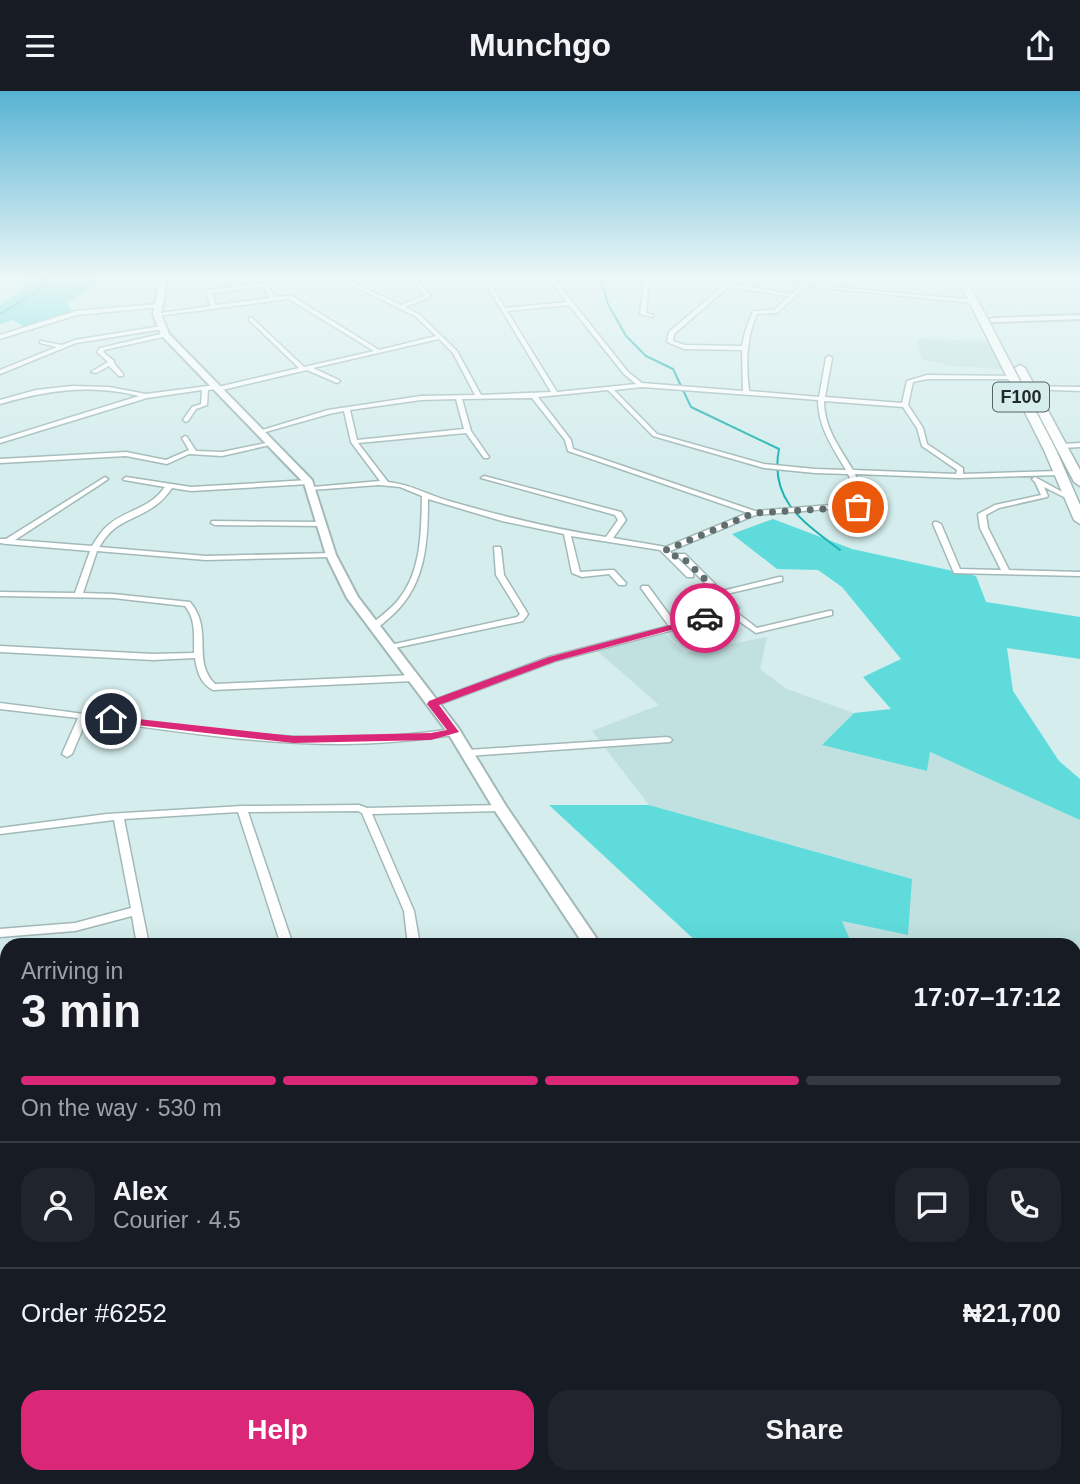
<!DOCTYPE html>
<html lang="en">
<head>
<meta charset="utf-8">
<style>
  body { margin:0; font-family:Arial,sans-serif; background:#20242c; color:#f1f3f6; height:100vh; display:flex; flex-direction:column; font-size:26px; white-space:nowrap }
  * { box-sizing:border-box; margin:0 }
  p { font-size:23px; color:#9ea1a6 }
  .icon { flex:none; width:38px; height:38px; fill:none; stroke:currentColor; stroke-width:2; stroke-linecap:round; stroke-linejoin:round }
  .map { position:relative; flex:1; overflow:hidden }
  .drawer { position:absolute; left:0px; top:847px; width:1082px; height:546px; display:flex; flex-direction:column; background:#171b24; border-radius:21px 21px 0 0; box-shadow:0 7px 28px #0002 }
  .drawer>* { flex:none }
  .pin { position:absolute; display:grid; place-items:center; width:60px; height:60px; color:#fff; margin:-30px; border:4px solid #fff; border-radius:50%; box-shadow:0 2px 7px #0007 }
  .courier { position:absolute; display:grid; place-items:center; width:70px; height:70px; margin:-35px; border:5px solid #db2777; border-radius:50%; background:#fff; color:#222; box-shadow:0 2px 9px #0007 }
  .headline em { font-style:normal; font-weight:700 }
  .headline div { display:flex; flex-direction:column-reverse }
  .headline { display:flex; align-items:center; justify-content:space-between; height:119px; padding:0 21px }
  h1 { font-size:46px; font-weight:700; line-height:52px }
  .bar { display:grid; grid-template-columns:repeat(4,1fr); gap:10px 7px; align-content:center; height:84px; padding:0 21px }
  .bar i { height:9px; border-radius:5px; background:#363941 }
  .bar .on { background:#db2777 }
  .bar p { grid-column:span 4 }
  .line { display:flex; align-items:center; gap:18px; padding:0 21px; border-top:2px solid #363941 }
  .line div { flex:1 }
  .round { display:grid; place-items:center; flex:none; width:74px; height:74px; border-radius:21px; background:#20242c }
  .button { display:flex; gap:14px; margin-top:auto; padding:14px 21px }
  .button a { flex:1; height:80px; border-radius:21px; background:#db2777; color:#fff; font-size:28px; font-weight:700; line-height:80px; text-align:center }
  .button a+a { background:#20242c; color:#f1f3f6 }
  header { display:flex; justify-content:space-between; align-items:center; height:91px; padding:0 21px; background:#171b24; font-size:32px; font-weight:700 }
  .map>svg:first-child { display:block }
</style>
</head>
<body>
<header><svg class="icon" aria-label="menu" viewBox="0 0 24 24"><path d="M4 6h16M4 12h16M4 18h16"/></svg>Munchgo<svg class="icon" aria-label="share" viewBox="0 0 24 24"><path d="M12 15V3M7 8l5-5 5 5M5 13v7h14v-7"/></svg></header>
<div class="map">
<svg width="1080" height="1393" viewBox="0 0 1080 1393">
  <rect width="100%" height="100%" fill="#d5eded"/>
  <path fill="#c0e1e0" d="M917 248 990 250 1013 279 954 275 922 268Z
    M663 542 685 562 767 546 760 578 787 598 854 622 823 654 927 680 929 661 1080 729V1007L1074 1006V854H852L841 830 912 788 649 714 592 640 659 614 595 558Z"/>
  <path fill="#5fdbdc" d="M18 185H94L98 190 67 212 73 221 25 236 13 229 0 233V214L26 195Z
    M773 428 852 458 976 485 986 511 1080 526V568L1007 557 1013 600 1059 670 1080 688V729L930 661 927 680 822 654 854 622 891 618 863 586 901 568 842 496 818 479 777 478 732 443Z
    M549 714H649L912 788 908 844 842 830 852 854H700Z"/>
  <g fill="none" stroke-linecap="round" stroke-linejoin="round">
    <path stroke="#1db2b4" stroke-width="2" d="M600 185 608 213 626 245 646 265 673 278 691 316 779 358C769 409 803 431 840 459
      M0 223 38 200 47 185"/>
    <g stroke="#a2b9b8" stroke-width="3">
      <path id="street" d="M333 185H339L401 214 425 205 410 185H415L431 206 405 216 419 223 457 260 481 304 551 301 481 185H486L505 217 567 211 547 185H552L628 281 642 292 743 300 742 259 684 258 667 251 669 241 723 195 668 185H681L792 203 802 193 788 185H794L810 194 975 209 976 210 973 212 806 195 777 222 757 223C746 248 746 273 749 300L819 306 826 267 829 265 832 267 825 306 902 312 907 290 927 284 1015 285V287L1013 288H927L913 291 908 314 923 337 927 353 963 377V383L1059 380 1062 382 1059 384 959 387 855 383 862 402V415L755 424 670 460 672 463H685L722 500 779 486H782V490L726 503 739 517 736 521 757 537 829 520H832V524L756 542 730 524 555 570 435 615H429L428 613 429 611 549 566 669 535 641 497 642 495H648L676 533 728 519 730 517 680 467H677L693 482V486H687L660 459 571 445 580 481 611 479H614L626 492 625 494H619L609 483 582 486 572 482 564 443 502 430 428 408C428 452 426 497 388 528 382 533 378 538 370 538V534C380 526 391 518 399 508 422 479 421 440 422 405L400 396 379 394 311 399 310 398 313 396 380 390 351 351 344 320 329 323 262 342 259 340 328 319 421 305 475 304 453 262 439 248 313 277 339 289 340 290 337 292 307 279 218 300 215 298 208 299 207 314 196 318 188 330 186 331 183 329 192 316 201 313 202 299 147 307 0 352V348L139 305C90 293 48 299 0 313V309L36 299 72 295 109 296 146 303 215 294 218 296 299 277 249 229V227L251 226 304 276 374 260 289 208 157 225 154 223 211 215 206 201 209 199 267 192 275 206 292 205 379 259 436 245 415 225ZM263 195 270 207 216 214 212 202ZM728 196 789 205 774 219 753 220 745 241 742 255 685 254 673 250 674 243ZM569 214 624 283 636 293 557 301 507 220ZM642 296 818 309C818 336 833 357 846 379L815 378 764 373 657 343 614 299ZM608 299 653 345 764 377 815 382 848 383 856 402V412L755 420 573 358 571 349 538 306ZM532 307 565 349 568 360 748 422 666 456 613 447 626 429 621 421 484 385 481 387 615 424 618 429 606 446C553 438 501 425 449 410 428 404 410 393 388 391L358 352 466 342 484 367H488L489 366 471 340 462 308ZM456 308 464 338 357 349 350 319 421 309ZM824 310 903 316 917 337 922 355 957 379 956 383 853 379C840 357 824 337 824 310Z
        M645 185H649L646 222 653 224V226L640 223Z
        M158 213 161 215 160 216 77 224 0 248V244L76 220Z
        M161 235 163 236V238L76 252 0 283V279L57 256 40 252V250L62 254 75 249Z
        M165 242 168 244 167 245 104 259 103 261 114 270V272L123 283V285H119L109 275 96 282 91 281 108 271 97 261 100 257Z
        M1031 295 1080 296V300L1029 298V296Z
        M185 345 187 346 196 360 222 361 271 351 274 353 222 365 189 363 167 373 126 365 0 372V368L126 361 166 369 189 359 182 347Z
        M1080 352V356L1062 357 1059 355 1062 353Z
        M105 386 108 388 107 389 15 449 92 455C96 449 100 442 105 437 124 418 148 420 165 396L124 389 123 388 126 386 191 396 309 389 312 391 309 393 191 400 172 397C167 404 162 410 156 414 133 431 116 428 100 455L99 456 206 465 334 462 335 464 331 466 206 469 97 460 83 502 113 503 190 511C214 539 191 569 215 593L413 584 417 587 413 590 213 599C200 592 197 580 195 567L153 569 0 561V555L153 563 194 562C194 545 196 528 185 515L113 507 0 505V501L75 502 90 460 7 453 0 452V448H6Z
        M1035 386 1075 408 1070 409 1044 396 1048 405 1047 406 999 417 986 424 988 437 1009 479 1080 481V485L954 482 933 433 934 431H937L941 433 960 478 1001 479 980 437 978 423 995 414 1041 404 1035 391 1032 388Z
        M212 430 322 431 326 433 322 435 215 434 211 432Z
        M494 456H500L501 458 504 484 528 523 523 530 390 558H387L386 556 390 554 517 526 520 523 496 484Z
        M0 612C113 626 227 646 342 647 379 647 417 643 454 638L459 641 454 644C417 649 380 653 342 653 257 653 172 640 87 628L72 663 67 666 62 663 78 627 0 618Z
        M667 646 670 647 672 649 670 651 467 665 462 662 467 659Z
        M359 714 367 717 500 714 505 717 500 720 372 723 414 820 420 854H408L404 820 362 722 358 720 248 721 293 854H281L238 721 124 728 149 854H137L132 825 75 840 0 846V838L75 832 131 817 114 729 0 743V737L107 723 242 715Z
        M7 936V946L0 947V937Z
        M7 1117V1129L0 1130V1118Z
        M0 1267 5 1270 7 1273V1349L1 1347 0 1343Z
        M1074 1321 1080 1325V1373L1074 1371Z
        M7 1378V1386H16V1393H0V1386L2 1380Z
        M486 1386H502L500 1393H484Z
        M777 1386H793V1393H777Z
        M982 1386H998V1393H982Z"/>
    </g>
    <g stroke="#a2b9b8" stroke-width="4">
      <path id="secondary" d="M161 185H168L161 223 169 243 312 389 336 464 358 506 459 638 506 715 601 854H584L495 720 448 642 347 507 326 464 304 392 161 244 153 223Z
        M1080 224V228L993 231 989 229 993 227Z
        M1074 1034 1080 1036V1052L1074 1050Z"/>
    </g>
    <g stroke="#a2b9b8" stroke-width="3">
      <path id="highway" d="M956 185H965L1056 359 1080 414V433L1074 429 1044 359Z
        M1020 274 1025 277 1080 379V395L1074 391 1015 277Z"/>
    </g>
    <use href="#street" fill="#fff" fill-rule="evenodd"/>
    <use href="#secondary" fill="#fff" fill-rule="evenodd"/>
    <use href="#highway" fill="#fff" fill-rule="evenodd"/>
  </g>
  <linearGradient id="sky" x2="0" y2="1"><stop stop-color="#57b3d3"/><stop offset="0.49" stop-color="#ecf7f7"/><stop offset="1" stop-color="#ecf7f7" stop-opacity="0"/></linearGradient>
  <rect width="1080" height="380" fill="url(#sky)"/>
  <path fill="#db2777" d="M705 525 708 529 556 570 439 614 459 641 431 649 293 652 111 631 105 628 111 625 293 645 431 642 447 639 427 613 429 610 549 566Z"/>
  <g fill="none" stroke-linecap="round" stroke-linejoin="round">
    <path stroke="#606e6e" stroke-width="7" stroke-dasharray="0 12.6" d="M705 527 732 521 735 517 681 465H671L666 459 754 422 858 416"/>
  </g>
  <g text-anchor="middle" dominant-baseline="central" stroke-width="5" stroke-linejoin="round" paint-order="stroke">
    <rect fill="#d5eded" stroke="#576464" stroke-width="2" x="993" y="291.5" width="56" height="29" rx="5"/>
    <g font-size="18" font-weight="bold" fill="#212a2a">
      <text x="1021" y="306">F100</text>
    </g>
  </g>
</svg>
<div class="pin" style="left:858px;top:416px;background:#ea580c"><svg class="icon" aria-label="bag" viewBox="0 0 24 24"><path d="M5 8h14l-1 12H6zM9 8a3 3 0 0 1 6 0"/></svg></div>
<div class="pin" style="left:111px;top:628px;background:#1f2937"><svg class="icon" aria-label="home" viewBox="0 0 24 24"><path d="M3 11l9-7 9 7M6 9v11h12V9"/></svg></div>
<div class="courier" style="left:705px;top:527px"><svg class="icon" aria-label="car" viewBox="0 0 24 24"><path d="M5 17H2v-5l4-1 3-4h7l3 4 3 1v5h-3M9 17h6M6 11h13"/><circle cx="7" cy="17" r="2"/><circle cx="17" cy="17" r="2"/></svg></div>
<section class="drawer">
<div class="headline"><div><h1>3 min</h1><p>Arriving in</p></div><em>17:07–17:12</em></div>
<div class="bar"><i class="on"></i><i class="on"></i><i class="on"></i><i></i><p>On the way · 530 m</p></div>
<div class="line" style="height:126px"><a class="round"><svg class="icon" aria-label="person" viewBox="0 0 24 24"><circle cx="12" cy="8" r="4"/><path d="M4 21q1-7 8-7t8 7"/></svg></a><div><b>Alex</b><p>Courier · 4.5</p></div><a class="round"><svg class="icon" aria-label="chat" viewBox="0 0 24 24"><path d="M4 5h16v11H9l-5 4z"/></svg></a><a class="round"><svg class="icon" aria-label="phone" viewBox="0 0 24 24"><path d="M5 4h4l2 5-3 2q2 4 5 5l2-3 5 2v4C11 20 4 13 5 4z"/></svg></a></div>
<div class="line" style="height:91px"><div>Order #6252</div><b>₦21,700</b></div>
<div class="button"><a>Help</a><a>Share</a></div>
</section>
</div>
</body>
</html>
